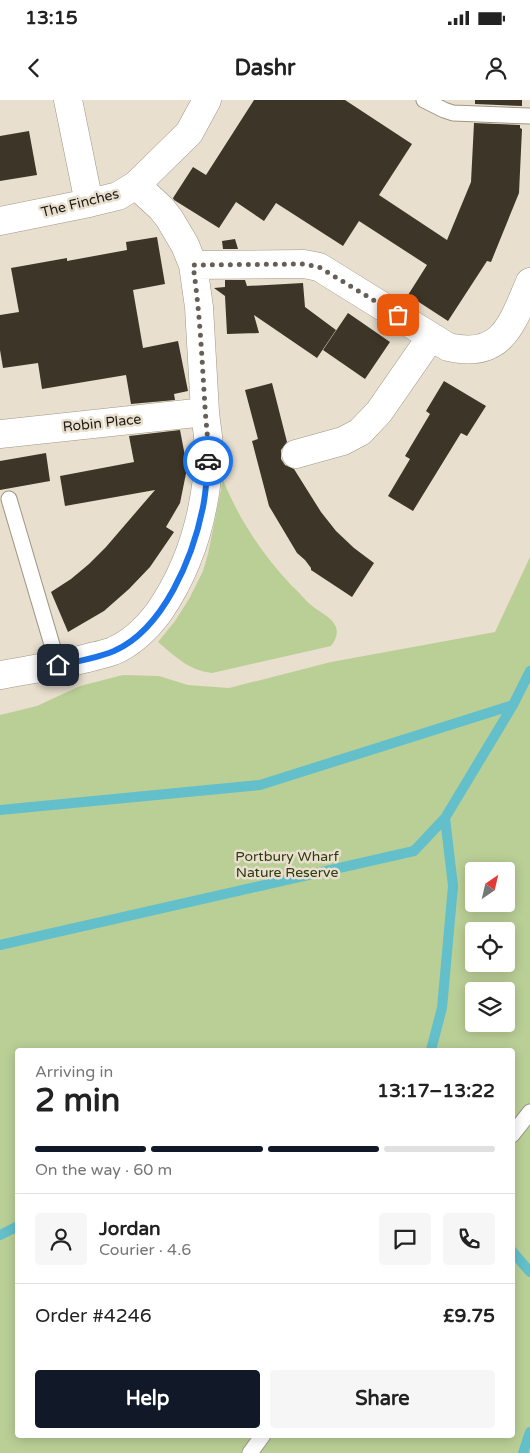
<!DOCTYPE html>
<html lang="en">
<head>
<meta charset="utf-8">
<style>
  body { margin:0; font-family:"Varela Round",sans-serif; background:#f6f6f6; color:#222; height:100vh; display:flex; flex-direction:column; font-size:19px; white-space:nowrap }
  * { box-sizing:border-box; margin:0 }
  p { font-size:16px; color:#767676 }
  .icon { flex:none; width:28px; height:28px; fill:none; stroke:currentColor; stroke-width:2; stroke-linecap:round; stroke-linejoin:round }
  .map { position:relative; flex:1; overflow:hidden }
  .details { position:absolute; left:15px; top:948px; width:500px; height:390px; display:flex; flex-direction:column; background:#fff; border-radius:5px; box-shadow:0 2px 12px #0003 }
  .details>* { flex:none }
  .needle { width:32px; rotate:34deg }
  .tools { position:absolute; left:465px; top:762px; display:grid; gap:10px }
  .tools a { display:grid; place-items:center; width:50px; height:50px; border-radius:5px; background:#fff; box-shadow:0 2px 12px #0003; font-size:25px }
  .pin { position:absolute; display:grid; place-items:center; width:42px; height:42px; color:#fff; margin:-21px; border-radius:10px; box-shadow:0 2px 8px #0006 }
  .courier { position:absolute; display:grid; place-items:center; width:50px; height:50px; margin:-25px; border:4px solid #1a73e8; border-radius:50%; background:#fff; color:#222; box-shadow:0 1px 6px #0007 }
  .summary em { font-style:normal; font-weight:800 }
  .summary div { display:flex; flex-direction:column-reverse }
  .summary { display:flex; align-items:center; justify-content:space-between; height:85px; padding:0 20px }
  h1 { font-size:32px; font-weight:800; line-height:38px }
  .bar { display:grid; grid-template-columns:repeat(4,1fr); gap:8px 5px; align-content:center; height:60px; padding:0 20px }
  .bar i { height:6px; border-radius:4px; background:#e0e0e0 }
  .bar .active { background:#111827 }
  .bar p { grid-column:span 4 }
  .line { display:flex; align-items:center; gap:12px; padding:0 20px; border-top:1px solid #e0e0e0 }
  .line div { flex:1 }
  .round { display:grid; place-items:center; flex:none; width:52px; height:52px; border-radius:5px; background:#f6f6f6 }
  .button { display:flex; gap:10px; margin-top:auto; padding:10px 20px }
  .button a { flex:1; height:58px; border-radius:5px; background:#111827; color:#fff; font-size:20px; font-weight:800; line-height:58px; text-align:center }
  .button a+a { background:#f6f6f6; color:#222 }
  .status { display:flex; justify-content:space-between; align-items:center; height:35px; padding:0 25px; background:#fff; direction:ltr }
  .status svg { height:14px; fill:currentColor }
  header { display:flex; justify-content:space-between; align-items:center; height:65px; padding:0 20px; background:#fff; font-size:22px; font-weight:800 }
  .map>svg:first-child { display:block }
</style>
</head>
<body>
<div class="status"><b>13:15</b><svg viewBox="0 0 49 12"><path d="M0 12V9h3v3zM5 12V6h3v6zM10 12V3h3v9zM15 12V0h3v12zM26 1h20v11H26zM47 4h2v5h-2z"/></svg></div>
<header><svg class="icon" aria-label="back" viewBox="0 0 24 24"><path d="M15 5l-7 7 7 7"/></svg>Dashr<svg class="icon" aria-label="person" viewBox="0 0 24 24"><circle cx="12" cy="8" r="4"/><path d="M4 21q1-7 8-7t8 7"/></svg></header>
<div class="map">
<svg width="530" height="1353" viewBox="0 0 530 1353">
  <rect width="100%" height="100%" fill="#e9dfce"/>
  <path fill="#bacf96" fill-rule="evenodd" d="M223 380C240 421 262 454 292 486 299 492 305 500 311 505 319 512 330 516 335 525 339 532 336 540 331 546L212 573C188 570 176 557 158 542L175 521 189 499 203 471 208 454Z
    M530 457V1353H0V615L37 606 80 586 123 575 159 576 188 585 229 588 331 562 495 532ZM474 771H506V804H474ZM474 831H506V864H474ZM474 891H506V924H474ZM18 950H512V1335H18Z"/>
  <g fill="none" stroke-linecap="round" stroke-linejoin="round">
    <path stroke="#63bfca" stroke-width="10" d="M0 710 260 685 513 605
      M0 845 414 751 445 718 513 605 530 571
      M431 950 442 908 453 786 445 718
      M0 1135 18 1126
      M512 1151 530 1172
      M523 1353 530 1332"/>
  </g>
  <path fill="#3d3527" d="M254 0H345L412 44 379 95 447 140 471 82 474 23 520 25V28L522 29 519 93 491 162 487 161 448 221 408 195 427 165 359 121 343 146 276 103 264 121 236 102 219 128 174 100 173 98 193 67 206 75Z
    M475 0H522V6L475 4Z
    M29 31 37 75 0 81V36Z
    M157 137 165 184 133 190 143 248 178 241 188 291 174 294 175 300 131 304 126 275 42 289 38 263 3 268 0 250V215L19 212 11 168 67 158V161L127 150 126 142Z
    M235 139 238 149H223L222 141Z
    M225 180H245L247 186 303 183 305 207 336 230 317 258 254 215 259 233 227 234 225 196 214 188 225 187Z
    M348 213 390 242 365 279 323 250Z
    M444 281 486 306 467 336 461 333 413 411 388 396 410 359 405 356 430 314 426 311Z
    M272 283 287 342 281 350V359L285 365 294 369 321 412 336 431 354 448 374 463 352 497 311 470V468L305 460 297 453 269 406 252 341 258 339 245 290Z
    M180 330 185 356 191 349 180 403 166 427 174 432 150 467 129 489 104 511 68 532 51 492 71 479 89 464 106 447 155 390 65 406 60 376 134 362 129 336Z
    M46 353 50 381 0 390V361Z"/>
  <g fill="none" stroke-linecap="round" stroke-linejoin="round">
    <g stroke="#a09686" stroke-width="17">
      <path id="service" d="M424 0 444 10 453 13 530 16
        M9 399 58 565
        M512 1035 530 1012
        M250 1353 263 1335"/>
    </g>
    <g stroke="#a09686" stroke-width="29">
      <path id="minor" d="M68 0 89 103
        M0 121 89 103 118 96 136 85 189 33 207 0
        M193 165 304 164 319 167 448 247C503 260 512 223 530 182
        M0 334 205 312 199 207 193 165 185 145 169 118 161 108 136 85
        M296 354 343 341 360 332 379 312 431 237
        M1 575C32 569 64 565 95 556 101 555 107 553 113 551 132 543 147 528 159 512 192 464 207 408 209 350 209 338 206 324 205 312"/>
    </g>
    <use href="#service" stroke="#fff" stroke-width="15"/>
    <use href="#minor" stroke="#fff" stroke-width="28"/>
  </g>
  <g fill="none" stroke-linecap="round" stroke-linejoin="round">
    <path stroke="#655f55" stroke-width="5" stroke-dasharray="0 9" d="M208 361C209 343 206 326 205 307 202 260 200 213 193 165L304 164 319 167 398 215"/>
    <path stroke="#1a73e8" stroke-width="6" d="M58 565C76 562 97 558 114 551 164 529 193 457 203 407 206 392 207 376 208 361"/>
  </g>
  <g text-anchor="middle" dominant-baseline="central" stroke-width="5" stroke-linejoin="round" paint-order="stroke">
    <g font-size="14" fill="#1e1a14" stroke="#e9dfce">
      <text transform="translate(80 103) rotate(-14)">The Finches</text>
      <text transform="translate(102 323) rotate(-6)">Robin Place</text>
    </g>
    <g font-size="14" fill="#2e3c0e" stroke="#e9dfce">
      <text x="287" y="756">Portbury Wharf<tspan x="287" dy="16">Nature Reserve</tspan></text>
    </g>
  </g>
</svg>
<div class="tools">
<a><svg class="needle" viewBox="-14 -14 28 28"><path d="M0-13l5 13h-10z" fill="#e53935"/><path d="M0 13l5-13h-10z" fill="#767676"/></svg></a>
<a><svg class="icon" aria-label="locate" viewBox="0 0 24 24"><circle cx="12" cy="12" r="6"/><path d="M12 2v4M12 18v4M2 12h4M18 12h4"/></svg></a>
<a><svg class="icon" aria-label="layers" viewBox="0 0 24 24"><path d="M12 4l9 5-9 5-9-5zM3 14l9 5 9-5"/></svg></a>
</div>
<div class="pin" style="left:398px;top:215px;background:#ea580c"><svg class="icon" aria-label="bag" viewBox="0 0 24 24"><path d="M5 8h14l-1 12H6zM9 8a3 3 0 0 1 6 0"/></svg></div>
<div class="pin" style="left:58px;top:565px;background:#1f2937"><svg class="icon" aria-label="home" viewBox="0 0 24 24"><path d="M3 11l9-7 9 7M6 9v11h12V9"/></svg></div>
<div class="courier" style="left:208px;top:361px"><svg class="icon" aria-label="car" viewBox="0 0 24 24"><path d="M5 17H2v-5l4-1 3-4h7l3 4 3 1v5h-3M9 17h6M6 11h13"/><circle cx="7" cy="17" r="2"/><circle cx="17" cy="17" r="2"/></svg></div>
<section class="details">
<div class="summary"><div><h1>2 min</h1><p>Arriving in</p></div><em>13:17–13:22</em></div>
<div class="bar"><i class="active"></i><i class="active"></i><i class="active"></i><i></i><p>On the way · 60 m</p></div>
<div class="line" style="height:90px"><a class="round"><svg class="icon" aria-label="person" viewBox="0 0 24 24"><circle cx="12" cy="8" r="4"/><path d="M4 21q1-7 8-7t8 7"/></svg></a><div><b>Jordan</b><p>Courier · 4.6</p></div><a class="round"><svg class="icon" aria-label="chat" viewBox="0 0 24 24"><path d="M4 5h16v11H9l-5 4z"/></svg></a><a class="round"><svg class="icon" aria-label="phone" viewBox="0 0 24 24"><path d="M5 4h4l2 5-3 2q2 4 5 5l2-3 5 2v4C11 20 4 13 5 4z"/></svg></a></div>
<div class="line" style="height:65px"><div>Order #4246</div><b>£9.75</b></div>
<div class="button"><a>Help</a><a>Share</a></div>
</section>
</div>
</body>
</html>
